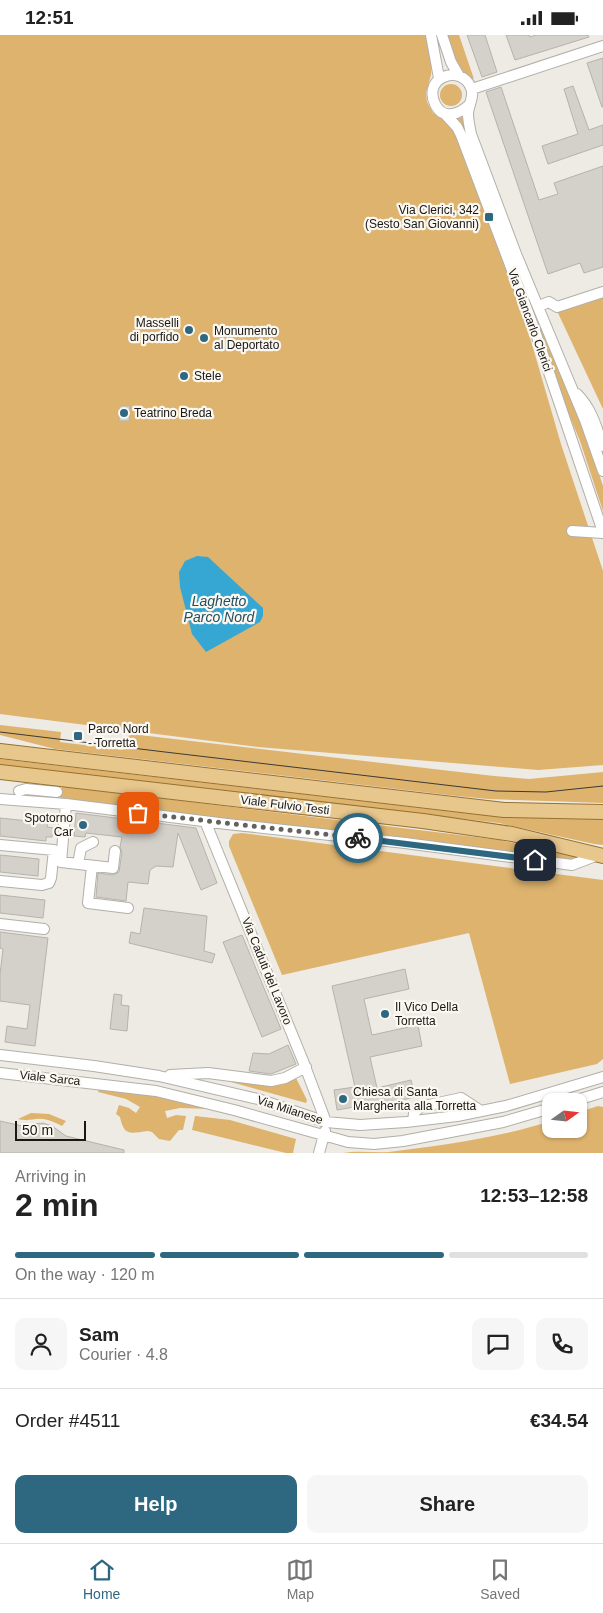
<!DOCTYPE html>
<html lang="en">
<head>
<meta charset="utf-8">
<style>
  body { margin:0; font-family:Arial,sans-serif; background:#f6f6f6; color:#222; height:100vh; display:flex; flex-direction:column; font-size:19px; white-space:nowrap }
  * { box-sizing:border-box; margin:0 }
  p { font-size:16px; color:#767676 }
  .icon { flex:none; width:28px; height:28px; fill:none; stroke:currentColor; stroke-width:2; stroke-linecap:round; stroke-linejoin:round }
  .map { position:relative; height:1118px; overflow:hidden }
  .side { display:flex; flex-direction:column; background:#fff; flex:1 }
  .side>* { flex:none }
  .needle { width:32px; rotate:75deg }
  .controls { position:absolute; left:542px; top:1058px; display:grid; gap:10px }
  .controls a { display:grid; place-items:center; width:45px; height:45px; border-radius:10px; background:#fff; box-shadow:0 1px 4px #0004; font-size:25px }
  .scale { position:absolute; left:15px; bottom:12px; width:71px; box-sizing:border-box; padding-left:5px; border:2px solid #191816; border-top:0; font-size:14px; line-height:18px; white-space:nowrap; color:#191816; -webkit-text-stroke:4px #fbf7f1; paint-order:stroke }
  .pin { position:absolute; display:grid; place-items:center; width:42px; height:42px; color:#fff; margin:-21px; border-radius:10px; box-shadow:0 2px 8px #0006 }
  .courier { position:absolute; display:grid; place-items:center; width:50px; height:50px; margin:-25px; border:4px solid #2d6780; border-radius:50%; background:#fff; color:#222; box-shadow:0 1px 6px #0007 }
  .summary em { font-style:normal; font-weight:700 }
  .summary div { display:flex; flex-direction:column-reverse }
  .summary { display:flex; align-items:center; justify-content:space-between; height:85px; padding:0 15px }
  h1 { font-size:32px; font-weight:700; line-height:38px }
  .bar { display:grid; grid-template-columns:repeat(4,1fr); gap:8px 5px; align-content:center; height:60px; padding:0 15px }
  .bar i { height:6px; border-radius:4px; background:#e0e0e0 }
  .bar .selected { background:#2d6780 }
  .bar p { grid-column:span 4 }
  .line { display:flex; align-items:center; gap:12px; padding:0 15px; border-top:1px solid #e0e0e0 }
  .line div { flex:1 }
  .round { display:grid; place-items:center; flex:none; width:52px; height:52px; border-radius:10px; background:#f6f6f6 }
  .primary-button { display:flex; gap:10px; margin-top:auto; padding:10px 15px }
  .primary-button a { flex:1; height:58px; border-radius:10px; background:#2d6780; color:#fff; font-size:20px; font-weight:700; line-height:58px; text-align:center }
  .primary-button a+a { background:#f6f6f6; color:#222 }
  .status { display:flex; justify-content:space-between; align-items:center; height:35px; padding:0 25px; background:#fff; direction:ltr }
  .status svg { height:14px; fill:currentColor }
  .menu { display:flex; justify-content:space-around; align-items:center; height:70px; border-top:1px solid #e0e0e0; background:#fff; font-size:14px; color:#767676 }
  .menu a { display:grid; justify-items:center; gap:2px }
  .menu .selected { color:#2d6780 }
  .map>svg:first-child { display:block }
</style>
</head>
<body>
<div class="status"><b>12:51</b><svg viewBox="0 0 49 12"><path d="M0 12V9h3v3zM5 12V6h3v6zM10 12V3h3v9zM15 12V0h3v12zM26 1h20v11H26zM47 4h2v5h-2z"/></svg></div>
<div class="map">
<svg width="603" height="1118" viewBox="0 0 603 1118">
  <rect width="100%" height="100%" fill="#eeeae4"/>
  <path fill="#deb36e" d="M0 0H427L432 29 431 40 426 58 427 67 433 78 448 87 457 101 522 275 561 409 603 536V730L538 735 258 712 0 679Z
    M445 0H459L474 44C456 37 452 16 445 0Z
    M440 60a11 11 0 1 1 22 0a11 11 0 1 1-22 0Z
    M462 82 463 83 470 111 590 412 603 451V476L580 406 555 346 456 84Z
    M603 252V374L558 278 556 268Z
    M0 690 61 697 60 707 123 715 127 702 131 699 494 741 529 744 603 737V768L488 764 457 761 55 714 0 700Z
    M0 724 472 779 515 782 600 784 603 785V810L594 809 499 788 0 730Z
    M62 751 500 805 577 822V825L60 764Z
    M242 798 603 845V1024L597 1029 510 1049 469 898 282 940 229 811V806L233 799Z
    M296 1043 307 1065 306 1068 224 1045 280 1048Z
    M99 1054 153 1061 210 1074 180 1073 165 1076 167 1083 176 1080 186 1081 183 1095H179L170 1106 159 1104 152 1097 148 1096C131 1098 124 1102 120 1082L116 1079 119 1070 129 1073 136 1078 140 1072 126 1064 98 1057Z
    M598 1071 603 1072V1118H343C358 1115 374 1118 389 1117 444 1110 498 1103 551 1086V1094H579V1077Z
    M31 1078 49 1079 66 1086 62 1091C56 1088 50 1085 43 1084 32 1083 30 1087 18 1084Z
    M195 1081 230 1085 296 1104 293 1118H286L192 1095Z"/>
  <path fill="#36a6d3" d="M197 521 208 522 263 573V581L260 587 206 617 192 599 180 552 179 537 185 526Z"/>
  <path fill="#d4d0ca" stroke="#b6b2ac" d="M467 0H485L497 37 482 42Z
    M506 0H529L530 2 536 0H588L589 2 515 25Z
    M603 23V72H602L587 28Z
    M573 51 589 95 603 90V110L548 129 542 111 578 99 564 54Z
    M501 52 539 165 558 159 554 148 603 131V232L584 238 580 228 548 239 486 57Z
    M120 371H130L129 386H119Z
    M76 778 196 793 217 848 201 855 178 798 173 832 156 831 150 835 148 849 128 847 126 866 96 862 98 838 113 840 119 837 122 817 120 812 122 802 86 798 85 802 74 801Z
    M0 783 48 788 47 792 53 793 52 802H46V806L0 801Z
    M0 820 39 824 38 841 0 837Z
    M0 860 45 865 43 883 0 878Z
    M144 873 207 881 204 916 215 919 212 928 129 908 131 897 140 899Z
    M0 897 48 903 35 1011 5 1007 7 991 27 994 30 970 0 966V939L3 914 0 913Z
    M242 900 281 994 262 1002 223 907Z
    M405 934 409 954 364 964 372 1000 418 990 422 1011 370 1022 377 1053 411 1045 415 1062 360 1075V1071L337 1075 334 1055 355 1052 332 951Z
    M114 959 122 960 121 970 129 971 127 996 110 994Z
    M288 1010 296 1029 271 1039 249 1036 253 1018 269 1019Z
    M0 1086 27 1092 34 1089 43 1088 52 1091 66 1101 124 1115V1118H0Z"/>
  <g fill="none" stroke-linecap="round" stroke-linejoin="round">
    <g stroke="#b2afa9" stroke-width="12">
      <path id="minor" d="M431 0 439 43
        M442 0 451 27 459 41
        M472 54 603 11
        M470 69C460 79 443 86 435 69 422 41 462 29 471 53 475 61 468 71 468 79 468 86 470 93 471 99L516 219 585 385 603 436
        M445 79 457 92 461 100 535 296 603 497
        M539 271 549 267 557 272 603 257
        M577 359C592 374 596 392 603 411
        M572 496 603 498
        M19 756 26 754 57 757
        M0 764 66 769 227 789 405 808 572 830 598 820
        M66 769 61 827 113 833 115 816
        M205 786 303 1026 326 1087
        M0 810 54 815 51 843 49 848 42 850 0 846
        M78 829 81 813 93 807
        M92 831 88 868 128 873
        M0 889 44 894
        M0 1020 94 1031 159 1041 258 1064 326 1087 360 1090 406 1087 457 1081 506 1071 603 1042
        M0 1038 156 1056 234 1075 348 1107 374 1109 403 1106 503 1087 551 1073
        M170 1040 208 1038 271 1046 285 1043 306 1032
        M574 1066 603 1057
        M413 1086 414 1078 420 1072 461 1063 481 1076
        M319 1118 325 1096"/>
    </g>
    <g stroke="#967132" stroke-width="16">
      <path id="major" d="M0 716 504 775 603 777
        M0 737 423 786 512 799 603 821"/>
    </g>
    <use href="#minor" stroke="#fff" stroke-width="10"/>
    <use href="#major" stroke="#e8c78d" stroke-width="14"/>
    <path stroke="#3b3a37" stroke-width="1" d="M0 697 165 717 496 756 546 757 603 751"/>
  </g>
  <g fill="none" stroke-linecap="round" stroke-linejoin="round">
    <path stroke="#64625e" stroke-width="5" stroke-dasharray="0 9" d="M138 778 358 803"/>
    <path stroke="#2d6780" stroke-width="6" d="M358 803 535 825"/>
  </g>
  <g fill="#2d6780" stroke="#fbf7f1" stroke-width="2">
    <rect x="484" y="177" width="10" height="10" rx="2.5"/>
    <circle cx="189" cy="295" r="5"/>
    <circle cx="204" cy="303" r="5"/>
    <circle cx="184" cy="341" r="5"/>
    <circle cx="124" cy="378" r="5"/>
    <rect x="73" y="696" width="10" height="10" rx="2.5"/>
    <circle cx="83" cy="790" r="5"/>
    <circle cx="385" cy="979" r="5"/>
    <circle cx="343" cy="1064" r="5"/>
  </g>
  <g text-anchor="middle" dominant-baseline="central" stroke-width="4.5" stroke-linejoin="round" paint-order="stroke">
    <g font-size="12" fill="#191816" stroke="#fbf7f1" text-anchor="start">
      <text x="479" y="175" text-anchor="end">Via Clerici, 342<tspan x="479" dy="14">(Sesto San Giovanni)</tspan></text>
      <text x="179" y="288" text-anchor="end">Masselli<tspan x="179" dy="14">di porfido</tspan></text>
      <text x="214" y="296">Monumento<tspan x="214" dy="14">al Deportato</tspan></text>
      <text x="194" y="341">Stele</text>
      <text x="134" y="378">Teatrino Breda</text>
      <text x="88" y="694">Parco Nord<tspan x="88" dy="14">- Torretta</tspan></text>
      <text x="73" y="783" text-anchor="end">Spotorno<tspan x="73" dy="14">Car</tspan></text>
      <text x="395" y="972">Il Vico Della<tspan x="395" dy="14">Torretta</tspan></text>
      <text x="353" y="1057">Chiesa di Santa<tspan x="353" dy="14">Margherita alla Torretta</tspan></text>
    </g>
    <g font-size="12" fill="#191816" stroke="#fbf7f1">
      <text transform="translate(530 285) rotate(70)">Via Giancarlo Clerici</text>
      <text transform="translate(285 770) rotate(7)">Viale Fulvio Testi</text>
      <text transform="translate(267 936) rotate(68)">Via Caduti del Lavoro</text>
      <text transform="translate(50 1043) rotate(6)">Viale Sarca</text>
      <text transform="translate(290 1075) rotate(18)">Via Milanese</text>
    </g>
    <g font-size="14" font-style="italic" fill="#234f63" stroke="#fbf7f1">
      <text x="219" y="566">Laghetto<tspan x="219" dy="16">Parco Nord</tspan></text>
    </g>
  </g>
</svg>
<div class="controls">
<a><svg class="needle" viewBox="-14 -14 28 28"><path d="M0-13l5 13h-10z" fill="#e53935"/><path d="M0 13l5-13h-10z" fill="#767676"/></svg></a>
</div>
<div class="scale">50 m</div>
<div class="pin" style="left:138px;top:778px;background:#ea580c"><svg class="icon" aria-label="bag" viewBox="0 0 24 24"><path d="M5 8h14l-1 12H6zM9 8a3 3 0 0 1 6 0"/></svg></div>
<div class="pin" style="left:535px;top:825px;background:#1f2937"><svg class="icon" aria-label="home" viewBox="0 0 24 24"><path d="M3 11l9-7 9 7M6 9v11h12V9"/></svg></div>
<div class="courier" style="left:358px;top:803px"><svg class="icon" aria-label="bike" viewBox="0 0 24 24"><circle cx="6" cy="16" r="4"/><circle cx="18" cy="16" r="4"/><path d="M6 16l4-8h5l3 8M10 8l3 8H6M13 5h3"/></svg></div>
</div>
<section class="side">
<div class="summary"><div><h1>2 min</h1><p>Arriving in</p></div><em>12:53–12:58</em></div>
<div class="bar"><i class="selected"></i><i class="selected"></i><i class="selected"></i><i></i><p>On the way · 120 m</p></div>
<div class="line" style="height:90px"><a class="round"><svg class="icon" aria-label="person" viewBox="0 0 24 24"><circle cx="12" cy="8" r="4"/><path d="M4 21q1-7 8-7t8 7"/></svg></a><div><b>Sam</b><p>Courier · 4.8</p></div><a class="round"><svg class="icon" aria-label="chat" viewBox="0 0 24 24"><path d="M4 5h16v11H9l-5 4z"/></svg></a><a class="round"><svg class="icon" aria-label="phone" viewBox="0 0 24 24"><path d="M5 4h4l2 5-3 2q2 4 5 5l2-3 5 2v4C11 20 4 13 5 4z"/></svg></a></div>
<div class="line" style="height:65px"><div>Order #4511</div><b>€34.54</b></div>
<div class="primary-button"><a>Help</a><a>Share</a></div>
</section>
<nav class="menu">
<a class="selected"><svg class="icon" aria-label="home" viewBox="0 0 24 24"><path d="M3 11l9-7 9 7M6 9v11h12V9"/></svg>Home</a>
<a><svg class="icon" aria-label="map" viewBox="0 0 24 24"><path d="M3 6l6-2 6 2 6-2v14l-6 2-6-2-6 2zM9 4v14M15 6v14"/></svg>Map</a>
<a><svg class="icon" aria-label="saved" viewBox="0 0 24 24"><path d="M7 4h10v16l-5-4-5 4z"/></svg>Saved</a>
</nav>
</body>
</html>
